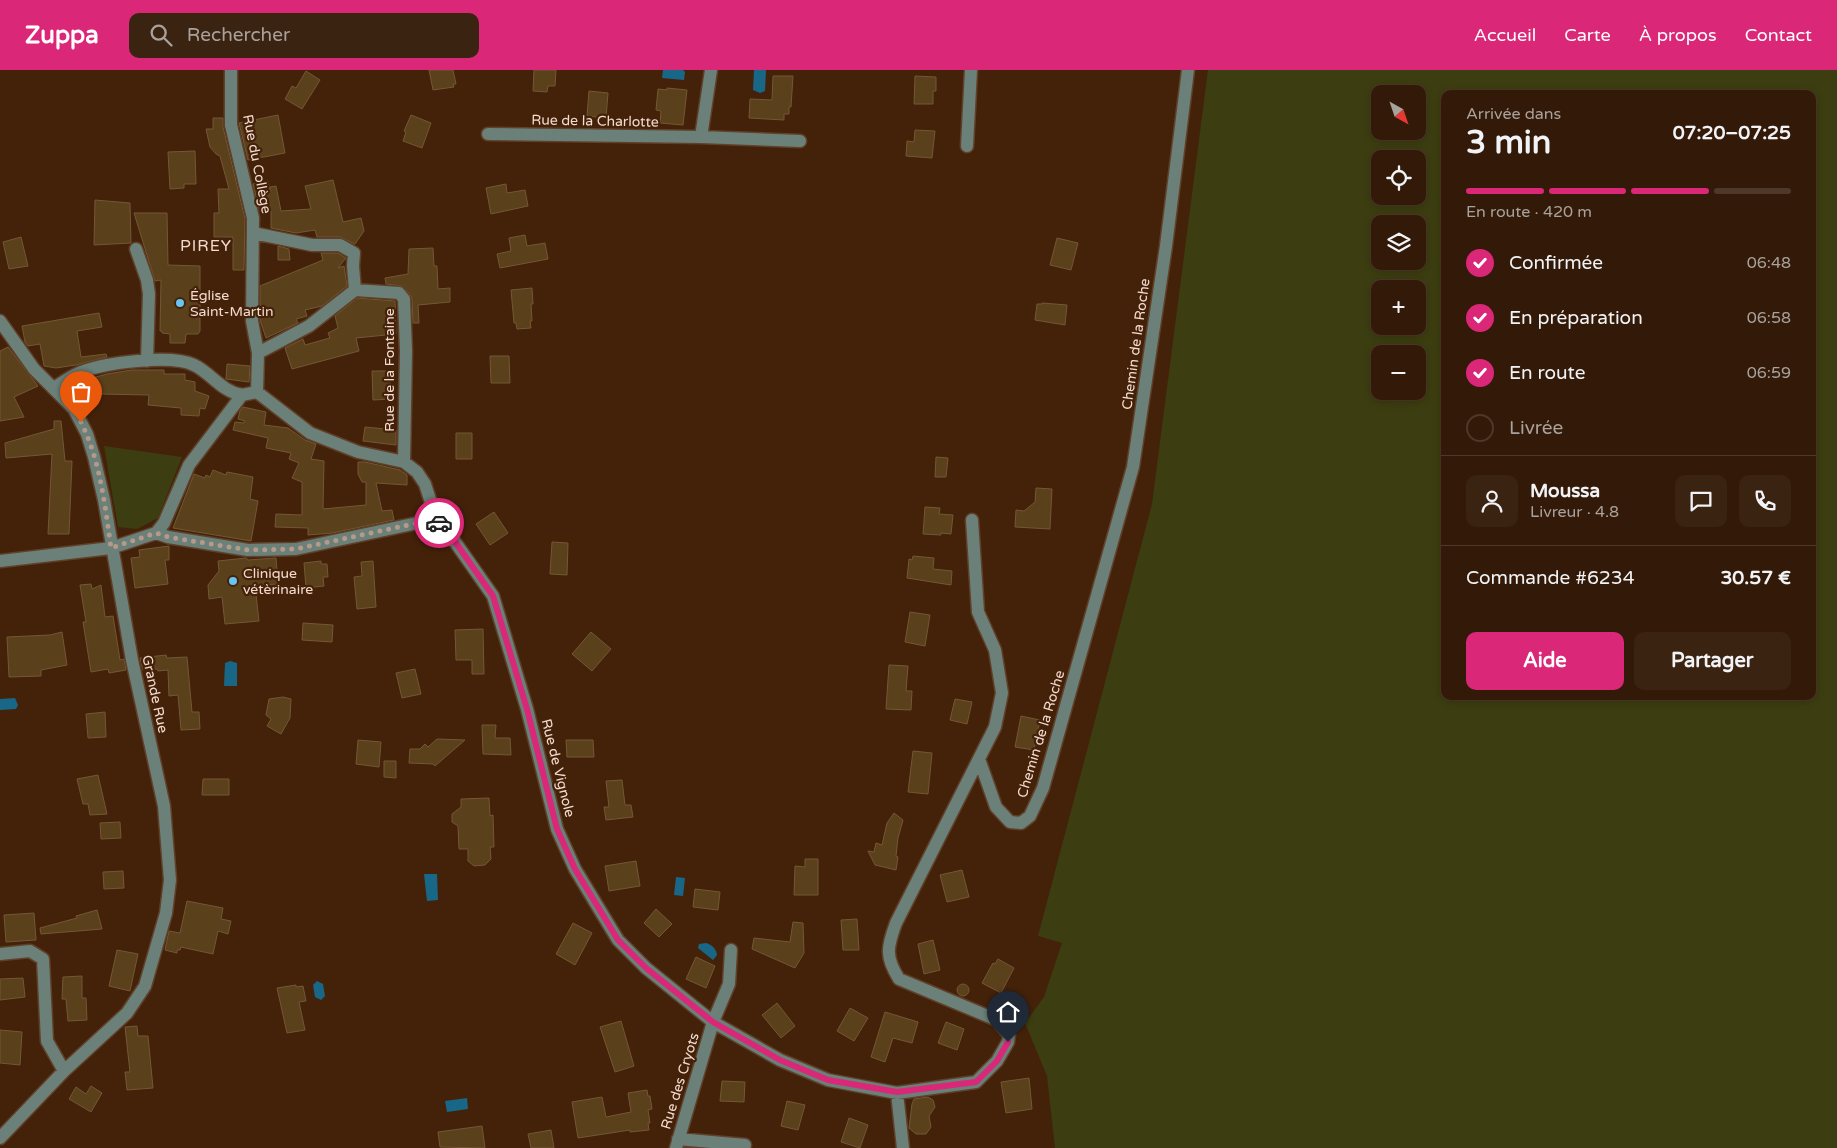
<!DOCTYPE html>
<html lang="fr">
<head>
<meta charset="utf-8">
<style>
  body { margin:0; font-family:"Varela Round",sans-serif; background:#3b2312; color:#f1f3f6; height:100vh; display:flex; flex-direction:column; font-size:19px; white-space:nowrap }
  * { box-sizing:border-box; margin:0 }
  p { font-size:16px; color:#a9a19c }
  .icon { flex:none; width:28px; height:28px; fill:none; stroke:currentColor; stroke-width:2; stroke-linecap:round; stroke-linejoin:round }
  .map { position:relative; flex:1; overflow:hidden }
  .side { position:absolute; left:1441px; top:20px; width:375px; height:610px; display:flex; flex-direction:column; background:#331a08; border-radius:10px; box-shadow:0 2px 8px #0003,0 0 0 1px #4e3829 }
  .side>* { flex:none }
  .needle { width:32px; rotate:140deg }
  .controls { position:absolute; left:1371px; top:15px; display:grid; gap:10px }
  .controls a { display:grid; place-items:center; width:55px; height:55px; border-radius:10px; background:#331a08; box-shadow:0 2px 8px #0003,0 0 0 1px #4e3829; font-size:25px }
  .pin { position:absolute; display:grid; place-items:center; width:42px; height:42px; color:#fff; margin:-51px -21px; border-radius:50% 50% 50% 0; rotate:-45deg; box-shadow:0 0 5px #0007 }
  .pin .icon { rotate:45deg }
  .courier { position:absolute; display:grid; place-items:center; width:50px; height:50px; margin:-25px; border:4px solid #db2777; border-radius:50%; background:#fff; color:#222; box-shadow:0 1px 6px #0007 }
  .summary em { font-style:normal; font-weight:800 }
  .summary div { display:flex; flex-direction:column-reverse }
  .summary { display:flex; align-items:center; justify-content:space-between; height:85px; padding:0 25px }
  h1 { font-size:32px; font-weight:800; line-height:38px }
  .bar { display:grid; grid-template-columns:repeat(4,1fr); gap:8px 5px; align-content:center; height:60px; padding:0 25px }
  .bar i { height:6px; border-radius:4px; background:#4e3829 }
  .bar .selected { background:#db2777 }
  .bar p { grid-column:span 4 }
  .line { display:flex; align-items:center; gap:12px; padding:0 25px; border-top:1px solid #4e3829 }
  .line div { flex:1 }
  .round { display:grid; place-items:center; flex:none; width:52px; height:52px; border-radius:10px; background:#3b2312 }
  ol { padding:0 25px; list-style:none }
  li { display:flex; align-items:center; gap:15px; height:55px }
  li p { margin-inline-start:auto }
  li .icon { padding:5px; border-radius:50%; background:#db2777; color:#fff; stroke-width:4 }
  li:last-child { color:#a9a19c }
  li i { width:28px; height:28px; border:2px solid #4e3829; border-radius:50% }
  .cta { display:flex; gap:10px; margin-top:auto; padding:10px 25px }
  .cta a { flex:1; height:58px; border-radius:10px; background:#db2777; color:#fff; font-size:20px; font-weight:800; line-height:58px; text-align:center }
  .cta a+a { background:#3b2312; color:#f1f3f6 }
  header { display:flex; align-items:center; gap:30px; box-sizing:border-box; height:70px; padding:0 25px; background:#db2777; color:#fff }
  header strong { font-size:24px }
  nav { display:flex; gap:28px; margin-inline-start:auto; font-size:18px }
  .search { width:350px; height:45px; background:#3b2312; display:flex; align-items:center; gap:12px; box-sizing:border-box; padding:0 18px; border-radius:10px; color:#a9a19c; font-size:19px }
  .map>svg:first-child { display:block }
</style>
</head>
<body>
<header>
<strong>Zuppa</strong>
<div class="search"><svg class="icon" aria-label="search" viewBox="0 0 24 24"><circle cx="10" cy="10" r="6"/><path d="M15 15l6 6"/></svg>Rechercher</div>
<nav><a>Accueil</a><a>Carte</a><a>À propos</a><a>Contact</a></nav>
</header>
<div class="map">
<svg width="1837" height="1078" viewBox="0 0 1837 1078">
  <rect width="100%" height="100%" fill="#44220a"/>
  <path fill="#3c3d10" fill-rule="evenodd" d="M1208 0H1837V1078H1055L1047 1006 1025 953 1044 927 1062 873 1038 866 1152 434ZM1380 24H1418V61H1380ZM1445 24H1812V626H1445ZM1380 89H1418V126H1380ZM1380 154H1418V191H1380ZM1380 219H1418V256H1380ZM1380 284H1418V321H1380Z
    M104 376 182 387 158 448 137 459 118 457Z"/>
  <path fill="#196787" d="M663 0H683L685 2 684 10 662 8Z
    M754 0H766L765 21 760 23 753 20Z
    M230 591 237 593V616H224L225 593Z
    M15 628 18 635 16 639 0 640V629Z
    M424 804H437L438 830 427 831Z
    M676 807 685 808 683 826 674 825Z
    M706 873C712 875 716 878 717 885L713 890 698 878 699 874Z
    M317 911 323 914 325 926 321 930 315 927 313 915Z
    M467 1028 468 1039 447 1042 445 1031Z"/>
  <path fill="#5b401c" stroke="#745734" d="M429 0H453L456 14H453L454 17 433 20Z
    M534 0H556L555 16H548L547 22 533 21Z
    M306 1 320 10 302 39 285 29 292 16 296 18Z
    M773 6H793L791 37H789V44H784V50L749 48 750 29 772 30Z
    M915 6 936 7V21H933V34H914Z
    M667 18 687 20 683 55 660 53 661 41 656 40 658 19 667 20Z
    M589 21 608 23 606 48 587 46Z
    M278 45 285 83 248 90 239 53Z
    M411 45 431 53 422 78 403 71 406 62 404 61Z
    M213 48H223V57L245 149 244 200H233V167H214V143H219L218 119H229L220 86 216 84 210 77 206 59H213Z
    M915 60 935 61 932 88 906 86 907 71 914 72Z
    M195 81 196 114H184V118L170 119 168 82Z
    M333 110 343 152 361 148 364 161 355 174 340 167H317L315 160 296 163 271 158V141L260 143 253 114 268 111 270 122V117L276 116 281 141 311 139 305 116Z
    M506 114 507 123 525 120 528 136 491 144 486 118Z
    M95 130 130 133 131 173 94 175Z
    M134 143H167L168 195 200 196V261L198 264H186L185 273H170V264L162 263V261H160L161 210 155 211Z
    M525 165 527 176 545 173 548 189 500 198 497 184 511 181 509 168Z
    M21 167 28 196 9 199 3 172Z
    M1057 168 1078 173 1071 200 1050 195Z
    M278 176 289 179 290 190H278Z
    M433 178 434 196H437L438 219 450 218V232L418 235 419 253H413L412 229 410 224 402 216 386 214 385 208 408 204 409 179Z
    M321 183H338L346 188 338 198 344 196 347 216 322 236 305 240 307 246 296 249 298 253 266 268 260 250V216L323 190Z
    M532 218 533 234H531L532 251H530L531 258 517 259 516 253H514L511 220Z
    M357 228 395 231 396 264 356 268 359 281 292 299 285 278 303 269 305 275 330 268 328 263 338 258 335 246Z
    M1042 233 1067 235 1065 255 1035 250 1037 234H1042Z
    M99 243 102 257 77 261 81 287 106 284 107 287 76 295 56 298 44 296 40 274 28 276 25 272 22 256Z
    M8 277 38 316 14 327 24 347 0 351V281Z
    M490 286H509L510 313H491Z
    M227 294 250 296 249 312 226 309Z
    M132 300H164V304H185V310L195 312V321L209 326 205 339 200 338 199 346 181 345V338L148 335 149 325 101 324 88 325V329L80 330 77 326V313L81 311 107 304Z
    M372 301H390V329L373 330Z
    M243 337 266 342 264 355 288 358 305 370 316 374 311 389 324 391 323 439 366 435V412H362L358 404V392H365L400 400 407 405V415L376 413 382 441 392 440 394 450 332 463 308 465V458L275 457 276 444 302 445V412L292 408 299 393 289 389 291 383 266 378 268 368 233 360 235 352 244 353 245 351 238 349 240 341Z
    M54 351H61L65 391H72L69 464H48L52 384 6 388 5 373 54 359Z
    M365 357 396 360V375L363 371Z
    M456 363H472V389H456Z
    M936 387 948 388 946 407H935Z
    M213 400 226 405 227 402 253 407 250 429 258 431 251 471 173 458 194 404 205 408 206 405 210 407Z
    M1036 418 1052 419 1050 459 1015 457 1016 440 1024 441 1035 432Z
    M925 437 940 438 939 444 953 445 951 464 941 463V465L923 464Z
    M494 442 508 463 490 475 476 454Z
    M552 472 568 473 567 505 550 504Z
    M169 476V490H165L168 514 135 518 131 488 140 487 139 480Z
    M913 486 934 488 933 499 952 501 951 515 907 508 909 489 912 490Z
    M246 488 248 490 276 488 278 514 255 516 259 551 225 554 222 527 209 529 208 515 219 501 218 491Z
    M321 491V494H327L328 507H323L324 516 306 518 304 493Z
    M373 491 376 537 357 539 354 507 362 506 361 492Z
    M91 514 92 519 101 515 105 547 113 546 120 590 124 589 126 600 109 603 108 599 91 602 83 552H86L80 515Z
    M910 542 930 545 925 576 905 572Z
    M303 553 333 555 332 572 302 570Z
    M483 559 484 604H472V590H456L455 560Z
    M62 562 67 595 41 600V606L9 607 7 567 50 565Z
    M591 562 611 579 592 601 572 584Z
    M166 585 167 588 187 587 192 642H199L200 659 181 660 178 625 169 626 168 600 158 601 157 599 143 600 140 588Z
    M889 595 908 596 906 621H912L911 640 886 639Z
    M415 599 421 624 402 628 396 603Z
    M283 627 291 629 290 648 281 664 267 656 271 649 266 645 269 629Z
    M955 629 972 632 967 654 950 650Z
    M105 642 106 667 88 668 86 644Z
    M1021 646 1040 650 1034 680 1015 677Z
    M482 655H496L495 668H510L511 685 483 684Z
    M437 669 465 670 435 696 433 694 409 693 410 679H420L425 674 428 677Z
    M358 670 381 672 379 697 356 694Z
    M566 670H593L594 687H567Z
    M913 681 932 683 928 724 908 722Z
    M384 691H396V708L384 707Z
    M98 705 107 744 90 745 88 734H83L77 709Z
    M203 709H229V725H202Z
    M622 710 625 735H631L633 747 606 750 604 737H609L606 711Z
    M489 728 490 746 493 745 494 777H490L491 789 485 795 474 796 468 791V779H459L458 756 452 752V744L461 737V729Z
    M894 743 903 750 898 768 896 786 898 787 896 800 875 795 868 781 874 782 876 773 882 775 887 753Z
    M120 752 121 768 101 769 100 753Z
    M805 789H818V825H794L795 796 805 797Z
    M636 791 640 816 609 821 605 796Z
    M962 800 969 827 947 832 940 805Z
    M123 801 124 818 104 819 103 802Z
    M695 819 720 822 718 840 693 837Z
    M187 831 223 838 221 849 231 851 228 864 218 861 213 884 181 877 180 880H177V883L165 880 169 861 180 863Z
    M656 839 672 854 659 867 644 853Z
    M97 840 102 859 41 864 40 858 77 848 76 846Z
    M34 843 36 870 6 872 4 845Z
    M857 849 859 880H843L841 850Z
    M793 852 803 853 804 883 795 898 752 879 754 868 790 872Z
    M573 853 592 863 575 895 556 884Z
    M933 870 940 900 924 904 918 874Z
    M117 880 138 884 130 921 109 916Z
    M696 887 715 896 706 918 686 909Z
    M998 889 1014 898 1001 923 982 913 993 893 995 894Z
    M82 906V928H86L87 950 68 951 66 929H62L63 907Z
    M23 908 25 927 0 930V909Z
    M957 920a6 6 0 1 1 12 0a6 6 0 1 1-12 0Z
    M296 915V917L303 916 306 931 299 932 305 960 287 963 277 918Z
    M777 933 795 956 781 968 762 945Z
    M850 938 868 948 854 971 837 961Z
    M885 942 918 952 912 973 893 968 885 992 871 987Z
    M621 951 634 996 615 1002 600 957Z
    M946 952 964 959 957 980 938 973Z
    M137 956 138 966H148L153 1018 127 1020 125 1002H130L125 957Z
    M0 960 22 962 20 995 0 993Z
    M1029 1008 1032 1039 1006 1043 1001 1012Z
    M722 1011 745 1012 744 1032 720 1031Z
    M91 1016 102 1023 91 1042 69 1029 76 1017 86 1024Z
    M647 1020 648 1026H650L652 1039 648 1040 650 1053H648L649 1060 630 1062V1060L578 1068 572 1032 602 1027 606 1047 631 1042 628 1023Z
    M928 1027 933 1030 935 1037 929 1046 931 1057 926 1064H916L909 1058 912 1034 914 1029Z
    M787 1031 805 1035 798 1060 781 1056Z
    M849 1048 868 1055 860 1078 841 1072Z
    M482 1056 485 1078 440 1077 438 1062Z
    M551 1060 554 1078H531L528 1064Z"/>
  <g fill="none" stroke-linecap="round" stroke-linejoin="round">
    <g stroke="#604029" stroke-width="15">
      <path id="minor" d="M488 64 701 67 800 71
        M701 67 711 0
        M967 76 971 0
        M253 163 312 175H340L354 183 353 196 355 220
        M136 179 147 210 149 224 147 291
        M355 220 399 223 404 229 406 281 404 392
        M0 251 34 299 74 339 87 364 94 387 104 430 132 590 164 736 170 810 166 843 145 916 127 943 64 1001 0 1068
        M258 283 309 256 355 220
        M54 318C63 312 71 306 81 302 104 293 171 284 194 295 211 303 222 322 242 325
        M257 322 310 363 358 382 404 392 417 402 425 414 434 442 493 526 527 639 557 759 575 799 618 870 646 898 713 952 780 990 828 1010 897 1023 976 1012 997 991 1008 972 1009 965 997 950 899 909C885 887 887 877 896 853L995 657 1002 623 995 580 978 542 972 450
        M156 463 168 467 248 480 296 479 422 452 442 453
        M0 491 111 478 156 463 164 453 189 395 242 325 257 322 258 283 252 251 253 148 231 55V0
        M979 689 996 737 1010 752 1021 753 1030 746 1043 718 1133 397 1166 176 1188 0
        M0 884 30 881 43 889 47 971 64 1001
        M897 1023 903 1078
        M678 1069 745 1075
        M676 1078 713 952 729 914 731 880"/>
    </g>
    <use href="#minor" stroke="#6a8078" stroke-width="12"/>
  </g>
  <g fill="none" stroke-linecap="round" stroke-linejoin="round">
    <path stroke="#b69a89" stroke-width="5" stroke-dasharray="0 9" d="M81 352C100 390 105 435 111 478L156 463 168 467 248 480 296 479 422 452 439 453"/>
    <path stroke="#db2777" stroke-width="6" d="M439 453H442L493 526 527 639 557 759 575 799 618 870 646 898 713 952 780 990 828 1010 897 1022 976 1012 997 991 1008 972"/>
  </g>
  <g fill="#68c4f0" stroke="#44220a" stroke-width="2">
    <circle cx="180" cy="233" r="5"/>
    <circle cx="233" cy="511" r="5"/>
  </g>
  <g text-anchor="middle" dominant-baseline="central" stroke-width="4.5" stroke-linejoin="round" paint-order="stroke">
    <g font-size="14" fill="#f3dbce" stroke="#44220a">
      <text transform="translate(595 51) rotate(1)">Rue de la Charlotte</text>
      <text transform="translate(257 94) rotate(79)">Rue du Collège</text>
      <text transform="translate(1136 274) rotate(-82)">Chemin de la Roche</text>
      <text transform="translate(389 300) rotate(-90)">Rue de la Fontaine</text>
      <text transform="translate(155 624) rotate(78)">Grande Rue</text>
      <text transform="translate(1041 664) rotate(-73)">Chemin de la Roche</text>
      <text transform="translate(558 698) rotate(76)">Rue de Vignole</text>
      <text transform="translate(680 1011) rotate(-73)">Rue des Cryots</text>
    </g>
    <g font-size="14" fill="#f3dbce" stroke="#44220a" text-anchor="start">
      <text x="190" y="225">Église<tspan x="190" dy="16">Saint-Martin</tspan></text>
      <text x="243" y="503">Clinique<tspan x="243" dy="16">vétèrinaire</tspan></text>
    </g>
    <g font-size="16" letter-spacing="1" fill="#f3dbce" stroke="#44220a">
      <text x="206" y="176">PIREY</text>
    </g>
  </g>
</svg>
<div class="controls">
<a><svg class="needle" viewBox="-14 -14 28 28"><path d="M0-13l5 13h-10z" fill="#e53935"/><path d="M0 13l5-13h-10z" fill="#a9a19c"/></svg></a>
<a><svg class="icon" aria-label="locate" viewBox="0 0 24 24"><circle cx="12" cy="12" r="6"/><path d="M12 2v4M12 18v4M2 12h4M18 12h4"/></svg></a>
<a><svg class="icon" aria-label="layers" viewBox="0 0 24 24"><path d="M12 4l9 5-9 5-9-5zM3 14l9 5 9-5"/></svg></a>
<a>+</a>
<a>−</a>
</div>
<div class="pin" style="left:81px;top:352px;background:#ea580c"><svg class="icon" aria-label="bag" viewBox="0 0 24 24"><path d="M5 8h14l-1 12H6zM9 8a3 3 0 0 1 6 0"/></svg></div>
<div class="pin" style="left:1008px;top:972px;background:#1f2937"><svg class="icon" aria-label="home" viewBox="0 0 24 24"><path d="M3 11l9-7 9 7M6 9v11h12V9"/></svg></div>
<div class="courier" style="left:439px;top:453px"><svg class="icon" aria-label="car" viewBox="0 0 24 24"><path d="M5 17H2v-5l4-1 3-4h7l3 4 3 1v5h-3M9 17h6M6 11h13"/><circle cx="7" cy="17" r="2"/><circle cx="17" cy="17" r="2"/></svg></div>
<section class="side">
<div class="summary"><div><h1>3 min</h1><p>Arrivée dans</p></div><em>07:20–07:25</em></div>
<div class="bar"><i class="selected"></i><i class="selected"></i><i class="selected"></i><i></i><p>En route · 420 m</p></div>
<ol>
<li><svg class="icon" aria-label="check" viewBox="0 0 24 24"><path d="M5 12l5 5 9-10"/></svg>Confirmée<p>06:48</p></li>
<li><svg class="icon" aria-label="check" viewBox="0 0 24 24"><path d="M5 12l5 5 9-10"/></svg>En préparation<p>06:58</p></li>
<li><svg class="icon" aria-label="check" viewBox="0 0 24 24"><path d="M5 12l5 5 9-10"/></svg>En route<p>06:59</p></li>
<li><i></i>Livrée</li>
</ol>
<div class="line" style="height:90px"><a class="round"><svg class="icon" aria-label="person" viewBox="0 0 24 24"><circle cx="12" cy="8" r="4"/><path d="M4 21q1-7 8-7t8 7"/></svg></a><div><b>Moussa</b><p>Livreur · 4.8</p></div><a class="round"><svg class="icon" aria-label="chat" viewBox="0 0 24 24"><path d="M4 5h16v11H9l-5 4z"/></svg></a><a class="round"><svg class="icon" aria-label="phone" viewBox="0 0 24 24"><path d="M5 4h4l2 5-3 2q2 4 5 5l2-3 5 2v4C11 20 4 13 5 4z"/></svg></a></div>
<div class="line" style="height:65px"><div>Commande #6234</div><b>30.57 €</b></div>
<div class="cta"><a>Aide</a><a>Partager</a></div>
</section>
</div>
</body>
</html>
